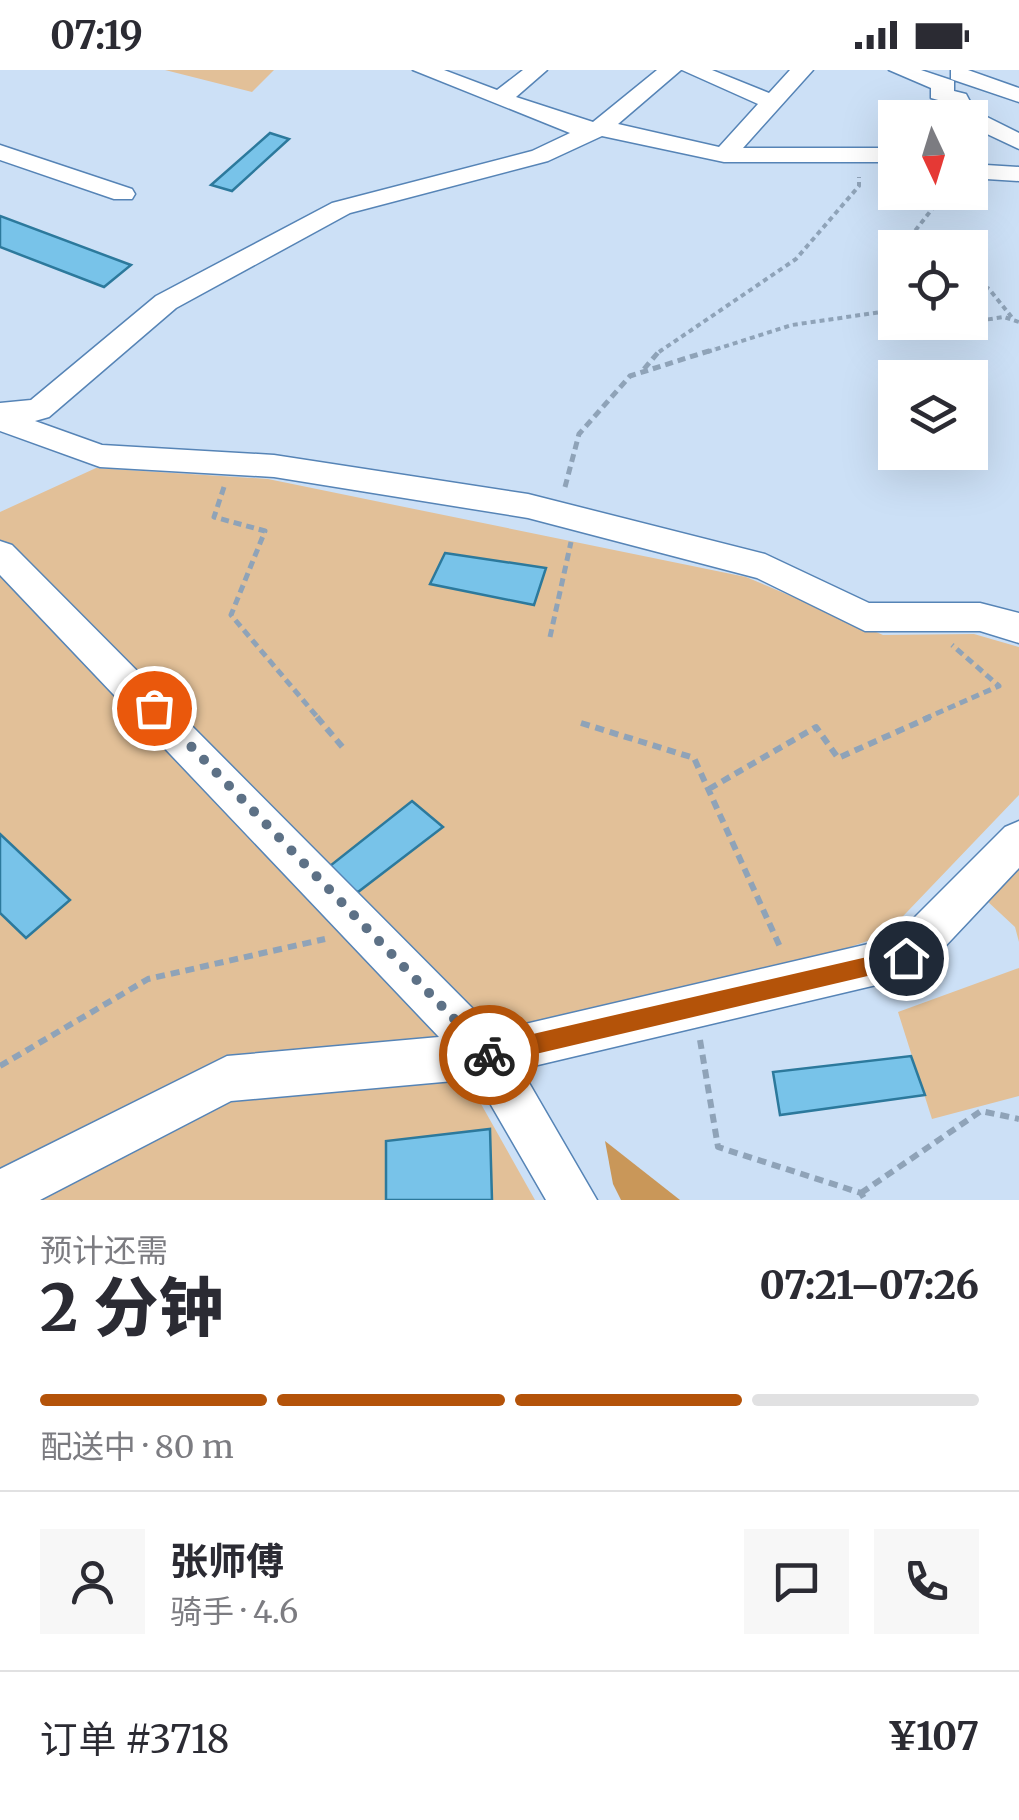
<!DOCTYPE html>
<html lang="zh">
<head>
<meta charset="utf-8">
<style>
  body { margin:0; font-family:Merriweather,"Noto Sans SC",serif; background:#f7f7f7; color:#2b2b33; height:100vh; display:flex; flex-direction:column; font-size:38px; white-space:nowrap }
  * { box-sizing:border-box; margin:0 }
  p { font-size:32px; color:#7c7c81 }
  .icon { flex:none; width:55px; height:55px; fill:none; stroke:currentColor; stroke-width:2; stroke-linecap:round; stroke-linejoin:round }
  .map { position:relative; height:1130px; overflow:hidden }
  .sheet { display:flex; flex-direction:column; background:#fff; flex:1 }
  .sheet>* { flex:none }
  .needle { width:65px; rotate:176deg }
  .fabs { position:absolute; left:878px; top:30px; display:grid; gap:20px }
  .fabs a { display:grid; place-items:center; width:110px; height:110px; border-radius:0px; background:#fff; box-shadow:0 10px 40px #0002; font-size:50px }
  .pin { position:absolute; display:grid; place-items:center; width:85px; height:85px; color:#fff; margin:-42px; border:5px solid #fff; border-radius:50%; box-shadow:0 2px 10px #0007 }
  .courier { position:absolute; display:grid; place-items:center; width:100px; height:100px; margin:-50px; border:8px solid #b45309; border-radius:50%; background:#fff; color:#222; box-shadow:0 2px 12px #0007 }
  .headline em { font-style:normal; font-weight:800 }
  .headline div { display:flex; flex-direction:column-reverse }
  .headline { display:flex; align-items:center; justify-content:space-between; height:170px; padding:0 40px }
  h1 { font-size:65px; font-weight:800; line-height:75px }
  .bar { display:grid; grid-template-columns:repeat(4,1fr); gap:15px 10px; align-content:center; height:120px; padding:0 40px }
  .bar i { height:12px; border-radius:8px; background:#e1e1e2 }
  .bar .current { background:#b45309 }
  .bar p { grid-column:span 4 }
  .line { display:flex; align-items:center; gap:25px; padding:0 40px; border-top:2px solid #e1e1e2 }
  .line div { flex:1 }
  .round { display:grid; place-items:center; flex:none; width:105px; height:105px; border-radius:0px; background:#f7f7f7 }
  .status { display:flex; justify-content:space-between; align-items:center; height:70px; padding:0 50px; background:#fff; direction:ltr }
  .status svg { height:28px; fill:currentColor }
  .map>svg:first-child { display:block }
</style>
</head>
<body>
<div class="status"><b>07:19</b><svg viewBox="0 0 49 12"><path d="M0 12V9h3v3zM5 12V6h3v6zM10 12V3h3v9zM15 12V0h3v12zM26 1h20v11H26zM47 4h2v5h-2z"/></svg></div>
<div class="map">
<svg width="1019" height="1130" viewBox="0 0 1019 1130">
  <rect width="100%" height="100%" fill="#cce0f6"/>
  <path fill="#e2c098" d="M165 0H274L252 22Z
    M96 398 268 409 746 507 883 565 974 564 1019 577V725L885 865 467 1009 535 1130H0V442Z
    M1019 788V872L1015 857 986 830Z
    M1019 898V1026L932 1049 898 942Z"/>
  <path fill="#c99759" d="M605 1071 680 1130H621L613 1114Z"/>
  <path fill="#78c3e9" stroke="#2c799c" stroke-width="2.5" d="M270 63 289 69 232 121 211 115Z
    M0 146 131 195 104 217 0 177Z
    M445 483 546 498 534 535 430 514Z
    M412 731 443 757 358 822 316 807Z
    M0 764 70 830 26 868 0 843Z
    M911 986 925 1025 780 1045 773 1002Z
    M490 1059 492 1130H386V1071Z"/>
  <g fill="none" stroke-linecap="round" stroke-linejoin="round">
    <g stroke="#5684b6" stroke-width="3">
      <path id="minor" d="M413 0H444L497 20 523 0H547L516 27 593 52 657 0H681L618 54 719 77 758 34 682 0H712L769 23 790 0H813L743 78H895V92H724L602 66 548 91 350 143 176 238 49 347 35 351 102 375 274 385 528 424 765 484 869 533H980L1019 543V573L980 561H865L757 508 528 448 274 407 100 397 0 361V333L31 330 156 226 332 133 532 81 570 63Z
        M889 0H921L954 11V21L966 24 975 41 1019 63V79L970 56V48H956L949 33 931 28V18Z
        M951 0H968L1019 18V32L951 9Z
        M0 75 132 119 135 124 132 129H114L0 90Z
        M970 94 1019 97V111L970 108Z
        M0 471 12 475 495 961 894 868 1005 757 1019 751V798L921 902 906 908 521 999 597 1130H546L476 1009 231 1031 40 1130H0V1099L227 986 439 967 0 505Z"/>
    </g>
    <path stroke="#8fa3b8" stroke-width="4" stroke-dasharray="5 4" stroke-linecap="butt" d="M927 178 911 166 936 134 938 122
      M970 206 989 219 1014 250
      M932 252H969
      M970 252 1004 247 1019 252
      M659 282 796 189 859 116V107
      M707 282 792 255 895 240"/>
    <path stroke="#8fa3b8" stroke-width="5" stroke-dasharray="8 5" stroke-linecap="butt" d="M644 299 661 279
      M224 417 214 447 265 461 231 545 319 649
      M565 417 579 364 630 306 715 279
      M550 567 571 472
      M924 649 999 616 952 575"/>
    <path stroke="#8fa3b8" stroke-width="6" stroke-dasharray="9 6" stroke-linecap="butt" d="M317 647 345 680
      M581 653 694 688 781 879
      M709 719 816 657 838 688 930 647
      M700 970 718 1077 861 1123 865 1130
      M0 996 148 909 325 869
      M861 1123 981 1041 1019 1049"/>
    <use href="#minor" fill="#fff" fill-rule="evenodd"/>
  </g>
  <path fill="#b45309" d="M906 878 916 888 906 897 489 995 478 985 489 974Z"/>
  <g fill="none" stroke-linecap="round" stroke-linejoin="round">
    <path stroke="#5d7186" stroke-width="10" stroke-dasharray="0 18" d="M154 638 489 985"/>
  </g>
</svg>
<div class="fabs">
<a><svg class="needle" viewBox="-14 -14 28 28"><path d="M0-13l5 13h-10z" fill="#e53935"/><path d="M0 13l5-13h-10z" fill="#7c7c81"/></svg></a>
<a><svg class="icon" aria-label="locate" viewBox="0 0 24 24"><circle cx="12" cy="12" r="6"/><path d="M12 2v4M12 18v4M2 12h4M18 12h4"/></svg></a>
<a><svg class="icon" aria-label="layers" viewBox="0 0 24 24"><path d="M12 4l9 5-9 5-9-5zM3 14l9 5 9-5"/></svg></a>
</div>
<div class="pin" style="left:154px;top:638px;background:#ea580c"><svg class="icon" aria-label="bag" viewBox="0 0 24 24"><path d="M5 8h14l-1 12H6zM9 8a3 3 0 0 1 6 0"/></svg></div>
<div class="pin" style="left:906px;top:888px;background:#1f2937"><svg class="icon" aria-label="home" viewBox="0 0 24 24"><path d="M3 11l9-7 9 7M6 9v11h12V9"/></svg></div>
<div class="courier" style="left:489px;top:985px"><svg class="icon" aria-label="bike" viewBox="0 0 24 24"><circle cx="6" cy="16" r="4"/><circle cx="18" cy="16" r="4"/><path d="M6 16l4-8h5l3 8M10 8l3 8H6M13 5h3"/></svg></div>
</div>
<section class="sheet">
<div class="headline"><div><h1>2 分钟</h1><p>预计还需</p></div><em>07:21–07:26</em></div>
<div class="bar"><i class="current"></i><i class="current"></i><i class="current"></i><i></i><p>配送中 · 80 m</p></div>
<div class="line" style="height:180px"><a class="round"><svg class="icon" aria-label="person" viewBox="0 0 24 24"><circle cx="12" cy="8" r="4"/><path d="M4 21q1-7 8-7t8 7"/></svg></a><div><b>张师傅</b><p>骑手 · 4.6</p></div><a class="round"><svg class="icon" aria-label="chat" viewBox="0 0 24 24"><path d="M4 5h16v11H9l-5 4z"/></svg></a><a class="round"><svg class="icon" aria-label="phone" viewBox="0 0 24 24"><path d="M5 4h4l2 5-3 2q2 4 5 5l2-3 5 2v4C11 20 4 13 5 4z"/></svg></a></div>
<div class="line" style="height:130px"><div>订单 #3718</div><b>¥107</b></div>
</section>
</body>
</html>
